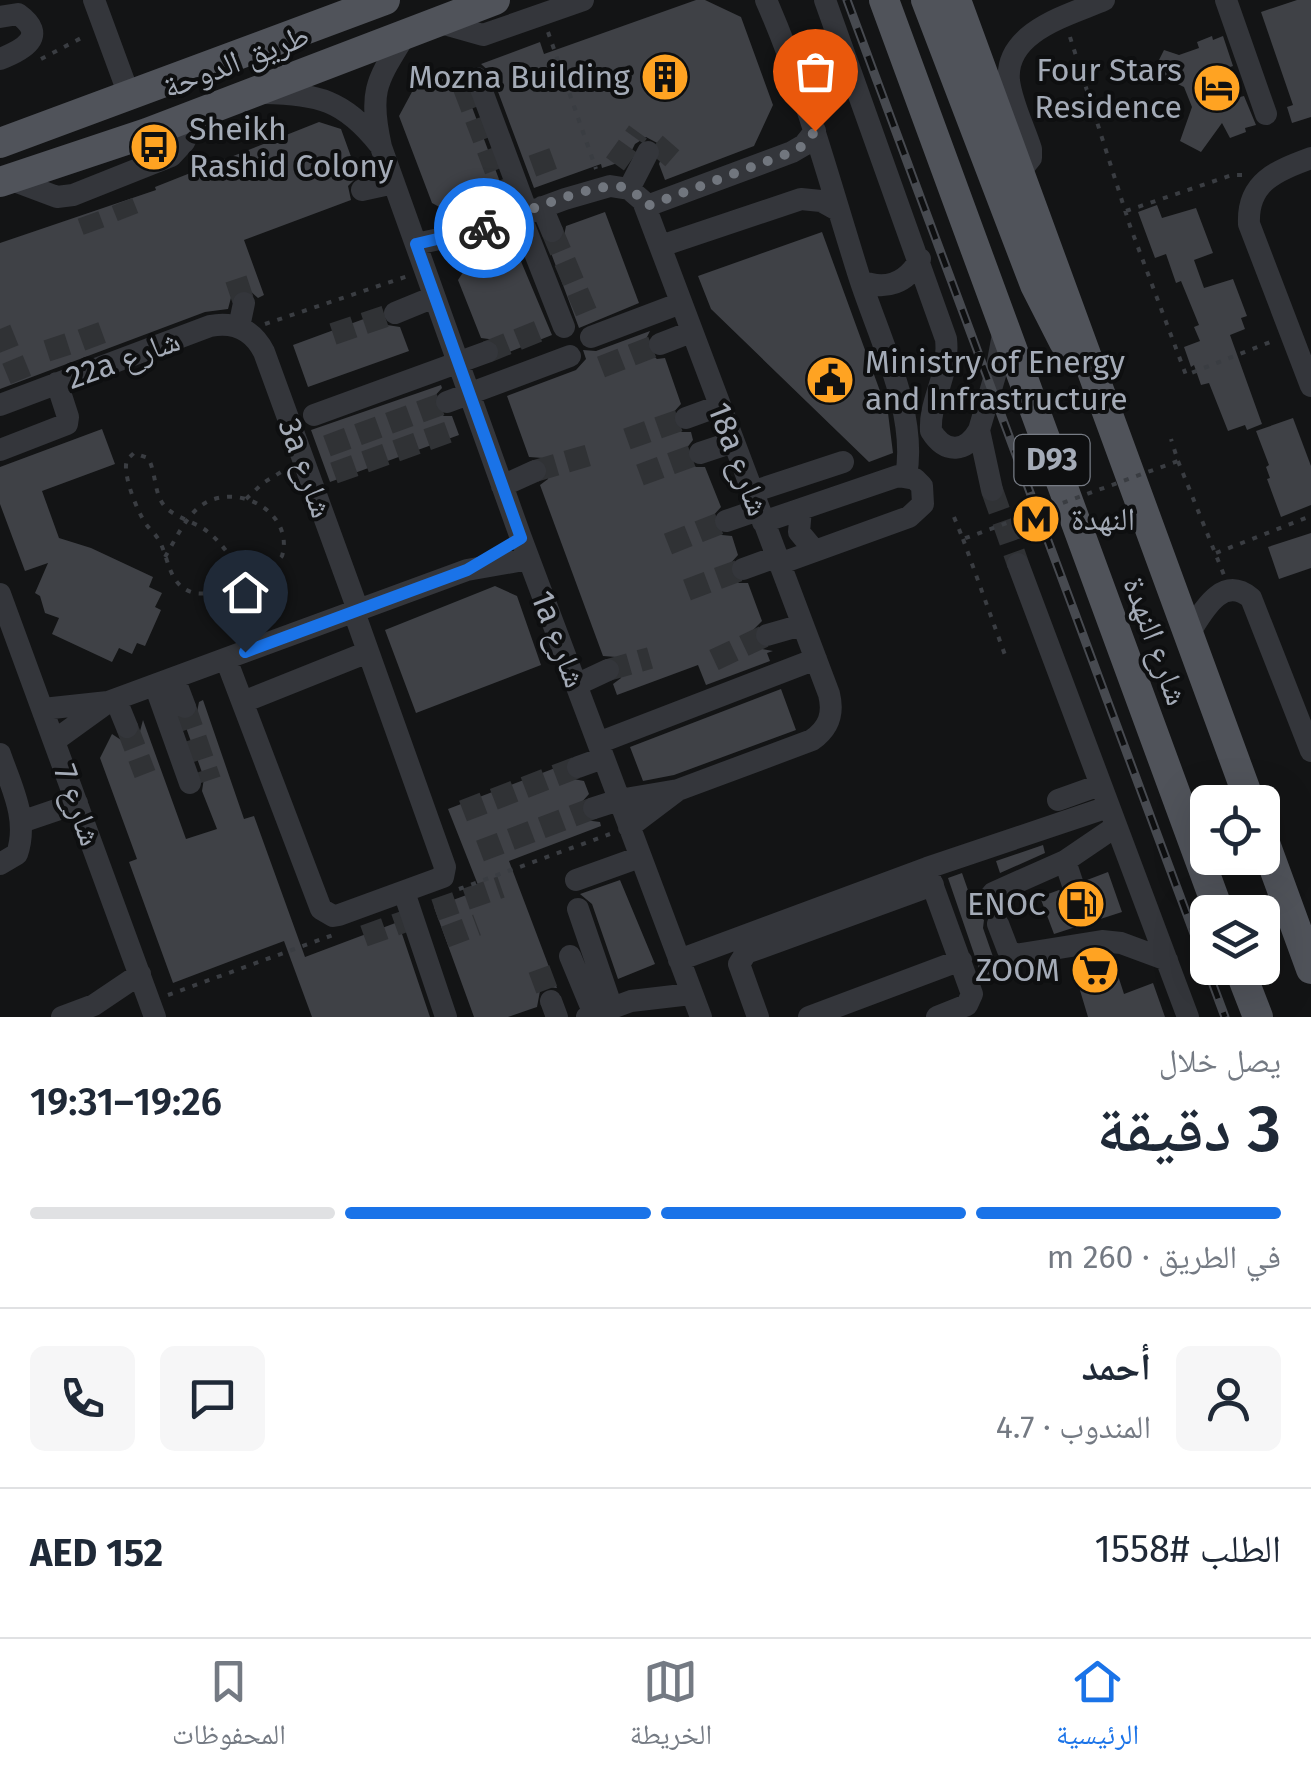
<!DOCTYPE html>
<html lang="ar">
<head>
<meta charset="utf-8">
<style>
  body { margin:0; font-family:"Fira Sans","Noto Naskh Arabic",sans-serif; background:#f6f6f7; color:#1f2937; direction:rtl; height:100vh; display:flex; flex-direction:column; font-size:38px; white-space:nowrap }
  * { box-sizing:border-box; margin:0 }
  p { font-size:32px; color:#747a83 }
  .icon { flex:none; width:55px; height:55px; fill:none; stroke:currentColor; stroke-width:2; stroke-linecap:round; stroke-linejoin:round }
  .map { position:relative; height:1017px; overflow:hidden; direction:ltr }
  .panel { display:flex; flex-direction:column; background:#fff; flex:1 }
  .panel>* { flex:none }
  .controls { position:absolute; left:1190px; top:785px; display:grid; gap:20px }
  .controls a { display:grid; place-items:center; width:90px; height:90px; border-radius:15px; background:#fff; box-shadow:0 10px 40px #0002; font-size:50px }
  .pin { position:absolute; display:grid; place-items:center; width:85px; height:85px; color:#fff; margin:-102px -42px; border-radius:50% 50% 50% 0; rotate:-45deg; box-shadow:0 0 10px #0007 }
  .pin .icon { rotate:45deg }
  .courier { position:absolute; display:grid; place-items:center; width:100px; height:100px; margin:-50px; border:8px solid #1a73e8; border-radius:50%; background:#fff; color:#222; box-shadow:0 2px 12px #0007 }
  .overview em { font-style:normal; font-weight:600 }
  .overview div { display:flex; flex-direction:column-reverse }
  .overview { display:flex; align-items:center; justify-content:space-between; height:170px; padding:0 30px }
  h1 { font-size:65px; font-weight:600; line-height:75px }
  .bar { display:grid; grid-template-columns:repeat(4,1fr); gap:15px 10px; align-content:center; height:120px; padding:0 30px }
  .bar i { height:12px; border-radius:8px; background:#e0e1e3 }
  .bar .on { background:#1a73e8 }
  .bar p { grid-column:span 4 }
  .line { display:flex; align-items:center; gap:25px; padding:0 30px; border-top:2px solid #e0e1e3 }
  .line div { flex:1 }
  .round { display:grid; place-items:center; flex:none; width:105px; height:105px; border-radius:15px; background:#f6f6f7 }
  .tab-bar { display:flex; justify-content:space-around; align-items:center; height:140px; border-top:2px solid #e0e1e3; background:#fff; font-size:28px; color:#747a83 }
  .tab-bar a { display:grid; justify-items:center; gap:5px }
  .tab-bar .on { color:#1a73e8 }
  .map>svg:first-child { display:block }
</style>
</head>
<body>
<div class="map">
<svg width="1311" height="1017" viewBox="0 0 1311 1017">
  <rect width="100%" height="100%" fill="#131415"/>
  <path fill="#3f4146" d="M696 0H705L741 17 773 105 754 146 665 180 659 164 663 152 661 145 646 137 635 144 627 160 602 168 601 164 534 188 491 73 481 64 540 42 544 54Z
    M1297 0H1311V117L1292 123 1287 107 1293 105 1261 12Z
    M1212 36 1213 40 1223 36 1233 66 1222 70 1239 82 1232 99 1244 96 1256 125 1245 128 1246 132 1230 138 1222 123 1201 152 1180 141 1192 107 1184 87 1153 72 1164 50 1179 55 1199 48 1197 42Z
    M464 71 463 83 506 198 458 217 432 203 399 116 413 90Z
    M319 122 341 129 358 176 348 186 351 200 244 240 264 295 258 298 248 289H238L232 294 228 309 205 312 0 389V243L156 190 155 187Z
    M1157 205 1162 218 1196 208 1213 253 1194 260 1204 288 1233 279 1247 316 1241 318 1245 329 1230 335 1262 424 1247 430 1245 425 1228 431 1209 383 1201 385 1194 365 1191 367 1184 347 1200 341 1194 327 1199 325 1181 281 1176 283 1166 254 1155 258 1138 212Z
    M605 212 639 303 579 328 548 245 563 241 566 226Z
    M822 232 888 413 893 453 869 462 711 309 698 276Z
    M512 240 552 335 502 355 496 340 481 338 458 280 473 257Z
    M380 313 387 325 400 327 409 351 308 387 293 345Z
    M650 331 645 341 646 350 657 359 665 358 681 404 672 414V424L682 432H691L693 440 686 449V459L696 467H705L721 507 712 517V527L722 535 732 536 738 555 729 565V575L739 583H748L762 621 753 630V640L762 649 773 651 767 653 770 661 706 685 698 665 617 695 613 684 621 678 622 665 616 657 603 656 540 485 548 479 549 466 543 458 529 457 507 396 576 370 586 359 583 350 596 351Z
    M441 385 442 388 432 399 433 408 444 416H452L459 435 330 482 311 430Z
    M1293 418 1311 466V505L1281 517 1267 479 1270 478 1266 467 1269 465 1256 431Z
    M102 429 115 464 42 491 59 538 91 548 153 577 149 587 162 593 155 607 161 610 145 646 137 643 132 654 119 648 112 662 52 634 59 618 45 613 40 596 35 593 48 563 25 571 0 504V467Z
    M1311 533V568L1279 579 1268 547Z
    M495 586 517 596 541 665 416 713 385 630Z
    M781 689 796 730 674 775 643 781 630 747Z
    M203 700 244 819 254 816 305 957 398 922 430 1017H312L284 941 173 983 129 862 137 859 100 758 112 734 124 742 134 740 139 735 143 720 186 839 217 829 202 791 204 778 184 722 196 717 199 702Z
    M563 765 568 778 584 781 589 794 580 804V813L585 820 600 822 601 826 509 861 557 988 547 987 540 991 537 1007 531 1009 508 1017H474L434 907 480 890 448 809Z
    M1043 845 1045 853 1000 873 996 861Z
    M1108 872 1122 912 1054 934 1040 897 1059 890 1069 899H1079L1087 889V880Z
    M962 873 976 913 984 920 983 928 999 974 983 980 948 878Z
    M620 880 655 964 618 979 592 904 580 894Z
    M1105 956 1112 957 1124 994 1153 983 1165 1017H1088L1073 967Z"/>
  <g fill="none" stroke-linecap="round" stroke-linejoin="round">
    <path stroke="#303235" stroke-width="22" stroke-dasharray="22 11" stroke-linecap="butt" d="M464 88 506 198
      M539 152 550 182
      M657 159 671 143
      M615 164 638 132
      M122 202 128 217
      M88 215 94 231
      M552 231 590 321
      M236 279 244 303
      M88 326 99 356
      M0 329 21 380
      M333 334 395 313
      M54 337 64 368
      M487 352 544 329
      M601 367 660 344
      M627 439 686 418
      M327 446 447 402
      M535 471 596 453
      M334 473 457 429
      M640 475 700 453
      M992 490 1018 564
      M668 544 726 521
      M687 590 743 569
      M714 660 767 635
      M608 670 650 658
      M185 707 210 780
      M127 727 145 774
      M463 811 578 767
      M480 851 594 808
      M1073 885 1087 925
      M435 910 501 887
      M364 936 406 921
      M445 937 477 925
      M539 969 551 1001"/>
    <path stroke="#3a3d42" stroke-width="4" stroke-dasharray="5 8" stroke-linecap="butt" d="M548 32 596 169
      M1070 37 1130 226 1186 375 1273 341
      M41 59 85 36
      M1126 211 1232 175H1242
      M265 324 408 276
      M1178 461 1224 575
      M246 499 263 483 286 469
      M963 539 1005 655
      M1216 553 1311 516
      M165 557C176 539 188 510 209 501 245 485 294 516 282 556 271 569 257 572 242 578 227 585 209 598 191 592 169 584 169 560 160 542 156 534 150 530 146 524 137 511 125 480 126 465 127 458 129 458 134 453L148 458C156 472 154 492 163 504 171 516 192 521 204 529 235 551 248 590 258 625
      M459 889 610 834
      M168 995 333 935"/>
    <path stroke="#34363b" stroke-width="22" d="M94 0 129 95
      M766 0C805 89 830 184 859 276 878 336 918 413 906 476
      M825 0 946 339C950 375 929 400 931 431 946 455 966 452 979 430
      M1226 0 1266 114
      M0 17 18 14C49 36 23 50 0 59
      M437 22 483 35 583 0
      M407 32C377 81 368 89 381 147L521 538 701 1017
      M477 78 527 212
      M264 93C318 94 344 100 379 144
      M1311 158C1276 171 1247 182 1249 224L1311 386
      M1019 173 1031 158V149C1024 127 1012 104 1009 81 1004 31 1070 15 1104 0
      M9 179 57 197 73 195 171 156 184 142 198 114
      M629 189 648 152
      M362 190 394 183
      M647 206 792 152 804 145 815 131
      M542 207 552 231
      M520 215 564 327
      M416 244 481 230 565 199 610 186 629 189 643 201 829 694C834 714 829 728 812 740L678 790 619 800 594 808
      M661 246 801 199 821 201 839 211
      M861 281C886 291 907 283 920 259
      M395 313 434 297
      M239 327 244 303
      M591 337 681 303
      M660 344 691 332
      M447 402 570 356
      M0 405 210 326C234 321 253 330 264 352L358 610
      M314 415 487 352
      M686 418 719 406
      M0 450 67 424 68 417 57 383
      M700 453 733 442
      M502 486 535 471
      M992 490 979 430 996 372 1004 329
      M752 492 843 462
      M801 509 799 532 814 550
      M726 521 758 510
      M763 522 898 476 915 479 922 486 923 504 909 517 779 564
      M1018 564 1188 1017
      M743 569 776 557
      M0 594 155 1017
      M767 635 802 625
      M1188 635C1203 612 1221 574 1251 598L1311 751
      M226 659 321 909 333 916 339 915 443 877 445 867 354 612
      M174 678 185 707
      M155 685 190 783
      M576 685 608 670
      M116 700 127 727
      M243 702 368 652
      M43 709 108 702 467 570 529 559
      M54 741 108 702
      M598 743 816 659
      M0 754C11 786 29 819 17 854L0 864
      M578 767 603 758
      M1058 800 1100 785
      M21 822 77 803
      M629 827 678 790
      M1065 861 1073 885
      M927 870 972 994 967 1005 937 1017
      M576 880 640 857
      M404 892 446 1017
      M993 908 989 898 993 893 1065 861 1115 827
      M578 909 612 1008
      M998 924 1008 950 1016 955 1102 941 1121 943 1167 960
      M570 956 594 1014
      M679 960 927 868 1108 807
      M551 1001 557 1017
      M62 1017 94 1005 140 974
      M587 1017 631 1001 691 994
      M758 1017 739 964 746 953 933 885
      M809 1017 961 960"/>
    <path stroke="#50535a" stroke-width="30" d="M884 0 1219 912
      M926 0 1035 285 1064 342
      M956 0 1250 802
      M0 143 385 0
      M0 182 147 133 495 0
      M1262 835 1311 969
      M1239 968 1258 1017"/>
    <g stroke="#474a50" stroke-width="9">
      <path id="rail" d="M847 0 1225 1017"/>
    </g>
    <use href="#rail" stroke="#0e0f10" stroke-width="5" stroke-dasharray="15" stroke-linecap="butt"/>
    <path stroke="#3a3d42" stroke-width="4" stroke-dasharray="5 8" stroke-linecap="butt" d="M954 517 963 539 1178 461 1171 439"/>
  </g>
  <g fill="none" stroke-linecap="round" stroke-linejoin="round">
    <path stroke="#71767e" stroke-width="10" stroke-dasharray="0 18" d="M484 228C512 217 595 181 622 187 633 189 640 197 647 206L792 152 804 145 815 131"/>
    <path stroke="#1a73e8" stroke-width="12" d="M245 652 467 570 521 538 416 244 484 228"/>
  </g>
  <defs>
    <g id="building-disc" transform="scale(2.5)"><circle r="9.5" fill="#ffa322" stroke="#0e0f10"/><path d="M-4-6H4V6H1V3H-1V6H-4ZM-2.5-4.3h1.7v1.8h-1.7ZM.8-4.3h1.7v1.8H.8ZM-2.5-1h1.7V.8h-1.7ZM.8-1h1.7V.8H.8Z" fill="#111"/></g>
    <g id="hotel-disc" transform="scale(2.5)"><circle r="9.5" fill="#ffa322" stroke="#0e0f10"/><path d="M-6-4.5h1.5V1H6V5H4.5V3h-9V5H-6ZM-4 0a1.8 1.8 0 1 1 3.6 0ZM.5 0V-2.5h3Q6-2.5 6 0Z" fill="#111"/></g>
    <g id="bus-disc" transform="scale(2.5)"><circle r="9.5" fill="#ffa322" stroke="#0e0f10"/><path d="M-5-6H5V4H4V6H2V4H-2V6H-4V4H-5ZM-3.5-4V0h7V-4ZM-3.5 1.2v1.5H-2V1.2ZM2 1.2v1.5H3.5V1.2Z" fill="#111"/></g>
    <g id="civic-disc" transform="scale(2.5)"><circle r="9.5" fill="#ffa322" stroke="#0e0f10"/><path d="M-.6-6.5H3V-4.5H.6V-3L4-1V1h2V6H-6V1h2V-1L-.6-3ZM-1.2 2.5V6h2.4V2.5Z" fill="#111"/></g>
    <g id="metro-disc" transform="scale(2.5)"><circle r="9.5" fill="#ffa322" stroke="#0e0f10"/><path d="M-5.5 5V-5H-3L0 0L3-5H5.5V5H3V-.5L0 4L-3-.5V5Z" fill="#111"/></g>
    <g id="fuel-disc" transform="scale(2.5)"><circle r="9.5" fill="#ffa322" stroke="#0e0f10"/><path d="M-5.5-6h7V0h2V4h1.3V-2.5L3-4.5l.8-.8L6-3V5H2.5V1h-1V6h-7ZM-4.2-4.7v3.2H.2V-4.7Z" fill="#111"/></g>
    <g id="supermarket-disc" transform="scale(2.5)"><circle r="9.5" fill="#ffa322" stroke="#0e0f10"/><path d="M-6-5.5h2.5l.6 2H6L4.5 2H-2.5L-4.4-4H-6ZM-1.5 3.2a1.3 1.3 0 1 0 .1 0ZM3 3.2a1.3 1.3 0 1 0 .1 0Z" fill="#111"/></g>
  </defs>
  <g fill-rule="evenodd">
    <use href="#building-disc" x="665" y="77"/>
    <use href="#hotel-disc" x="1217" y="88"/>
    <use href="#bus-disc" x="154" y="147"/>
    <use href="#civic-disc" x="830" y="380"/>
    <use href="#metro-disc" x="1036" y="519"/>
    <use href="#fuel-disc" x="1081" y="904"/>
    <use href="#supermarket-disc" x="1095" y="970"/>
  </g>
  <g text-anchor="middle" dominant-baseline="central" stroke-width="8" stroke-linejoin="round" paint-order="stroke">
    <rect fill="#0e0f10" stroke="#777c85" stroke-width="2.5" x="1014.5" y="435" width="75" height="50" rx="8"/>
    <g font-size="30" font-weight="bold" fill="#a4abb7">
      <text x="1052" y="460">D93</text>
    </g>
    <g font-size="32" fill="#a4abb7" stroke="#0e0f10">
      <text transform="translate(236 61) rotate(-21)">طريق الدوحة</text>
      <text transform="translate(123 359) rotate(-20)">22a شارع</text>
      <text transform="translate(739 459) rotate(69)">18a شارع</text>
      <text transform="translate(306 468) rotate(70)">3a شارع</text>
      <text transform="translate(559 639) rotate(69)">1a شارع</text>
      <text transform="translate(1156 641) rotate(70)">شارع النهدة</text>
      <text transform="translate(78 805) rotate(70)">شارع 7</text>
    </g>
    <g font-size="32" fill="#a4abb7" stroke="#0e0f10" text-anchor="end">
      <text x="1182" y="70">Four Stars<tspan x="1182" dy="37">Residence</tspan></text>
      <text x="630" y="77">Mozna Building</text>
      <text x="189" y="129" text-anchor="start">Sheikh<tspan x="189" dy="37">Rashid Colony</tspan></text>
      <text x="865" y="362" text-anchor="start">Ministry of Energy<tspan x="865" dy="37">and Infrastructure</tspan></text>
      <text x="1071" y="519" text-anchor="start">النهدة</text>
      <text x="1046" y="904">ENOC</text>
      <text x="1060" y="970">ZOOM</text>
    </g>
  </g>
</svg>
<div class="controls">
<a><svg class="icon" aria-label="locate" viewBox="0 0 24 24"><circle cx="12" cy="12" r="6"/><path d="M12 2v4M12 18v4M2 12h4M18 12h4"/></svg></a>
<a><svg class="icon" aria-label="layers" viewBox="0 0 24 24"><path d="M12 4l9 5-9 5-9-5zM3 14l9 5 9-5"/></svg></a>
</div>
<div class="pin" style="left:815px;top:131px;background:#ea580c"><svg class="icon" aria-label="bag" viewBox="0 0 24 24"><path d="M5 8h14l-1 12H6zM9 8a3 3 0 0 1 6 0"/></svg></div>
<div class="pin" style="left:245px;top:652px;background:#1f2937"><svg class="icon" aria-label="home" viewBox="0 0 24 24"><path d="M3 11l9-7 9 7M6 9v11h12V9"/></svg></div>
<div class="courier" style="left:484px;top:228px"><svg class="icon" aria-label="bike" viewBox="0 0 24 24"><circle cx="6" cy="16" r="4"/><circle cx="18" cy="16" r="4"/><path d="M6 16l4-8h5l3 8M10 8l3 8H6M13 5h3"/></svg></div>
</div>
<section class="panel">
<div class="overview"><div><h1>3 دقيقة</h1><p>يصل خلال</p></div><em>19:26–19:31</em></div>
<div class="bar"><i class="on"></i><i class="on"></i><i class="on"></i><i></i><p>في الطريق · 260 m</p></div>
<div class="line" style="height:180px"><a class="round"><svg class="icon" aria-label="person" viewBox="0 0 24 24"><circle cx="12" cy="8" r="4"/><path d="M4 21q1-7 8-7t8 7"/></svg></a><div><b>أحمد</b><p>المندوب · 4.7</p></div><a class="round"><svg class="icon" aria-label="chat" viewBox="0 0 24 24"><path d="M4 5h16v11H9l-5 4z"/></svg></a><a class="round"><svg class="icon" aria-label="phone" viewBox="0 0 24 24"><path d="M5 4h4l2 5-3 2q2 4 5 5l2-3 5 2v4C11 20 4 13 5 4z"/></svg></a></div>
<div class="line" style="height:130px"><div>الطلب #1558</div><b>AED 152</b></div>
</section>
<nav class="tab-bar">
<a class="on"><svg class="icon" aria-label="home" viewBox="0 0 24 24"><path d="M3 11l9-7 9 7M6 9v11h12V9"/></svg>الرئيسية</a>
<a><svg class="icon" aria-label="map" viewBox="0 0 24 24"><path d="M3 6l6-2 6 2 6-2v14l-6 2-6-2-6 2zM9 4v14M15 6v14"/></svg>الخريطة</a>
<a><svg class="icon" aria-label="saved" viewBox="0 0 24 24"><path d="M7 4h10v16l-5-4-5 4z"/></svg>المحفوظات</a>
</nav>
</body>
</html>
